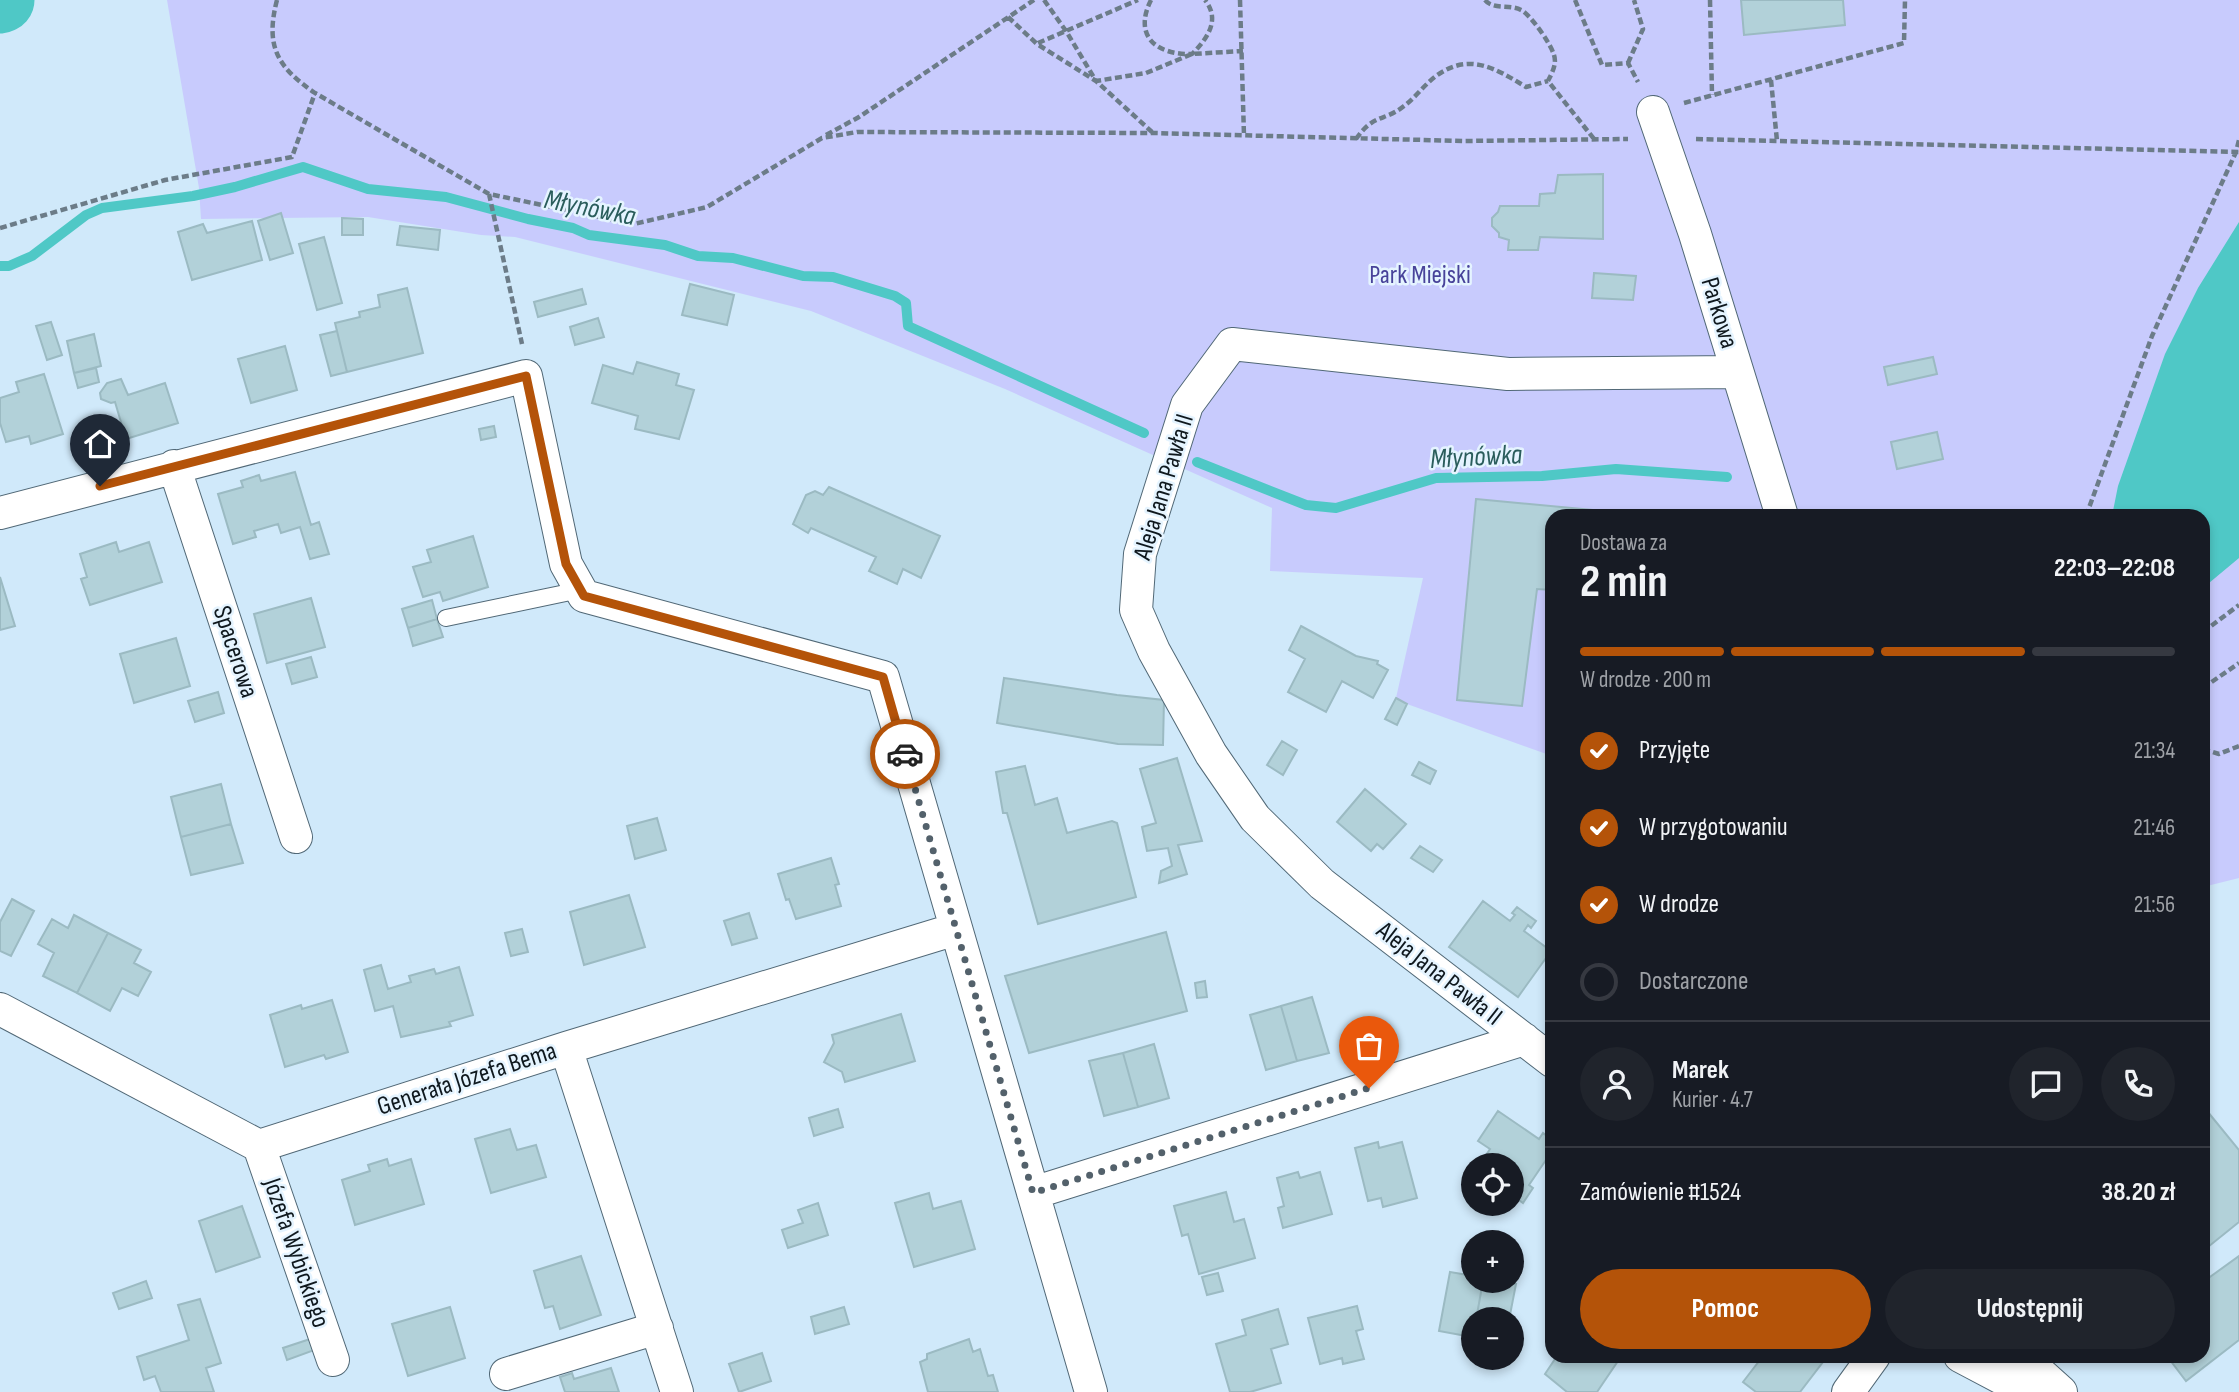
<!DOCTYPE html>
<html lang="pl">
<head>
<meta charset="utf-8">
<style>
  body { margin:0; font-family:"Sofia Sans Condensed",sans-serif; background:#20242c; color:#f1f3f6; height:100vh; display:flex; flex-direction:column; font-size:26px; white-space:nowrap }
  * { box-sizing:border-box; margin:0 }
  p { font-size:23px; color:#9ea1a6 }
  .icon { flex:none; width:38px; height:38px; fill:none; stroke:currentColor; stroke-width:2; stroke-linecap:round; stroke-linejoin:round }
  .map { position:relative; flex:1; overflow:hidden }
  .details { position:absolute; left:1545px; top:509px; width:665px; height:854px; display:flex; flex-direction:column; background:#171b24; border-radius:21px; box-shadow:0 4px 10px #0003 }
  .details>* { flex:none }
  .controls { position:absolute; left:1461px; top:1153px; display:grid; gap:14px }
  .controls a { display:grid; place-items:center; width:63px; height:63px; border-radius:50%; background:#171b24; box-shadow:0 4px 10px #0003; font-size:35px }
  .pin { position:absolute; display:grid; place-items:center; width:60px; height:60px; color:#fff; margin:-72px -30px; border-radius:50% 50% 50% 0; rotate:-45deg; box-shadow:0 0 7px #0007 }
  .pin .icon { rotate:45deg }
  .courier { position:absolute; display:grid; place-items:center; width:70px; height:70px; margin:-35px; border:5px solid #b45309; border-radius:50%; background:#fff; color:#222; box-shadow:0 2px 9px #0007 }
  .summary em { font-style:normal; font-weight:700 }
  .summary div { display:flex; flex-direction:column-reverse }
  .summary { display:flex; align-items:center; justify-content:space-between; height:119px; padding:0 35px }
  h1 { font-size:46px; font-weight:700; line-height:52px }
  .bar { display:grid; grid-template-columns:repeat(4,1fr); gap:10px 7px; align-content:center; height:84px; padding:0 35px }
  .bar i { height:9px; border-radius:5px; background:#363941 }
  .bar .active { background:#b45309 }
  .bar p { grid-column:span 4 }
  .line { display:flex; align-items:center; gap:18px; padding:0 35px; border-top:2px solid #363941 }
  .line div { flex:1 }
  .round { display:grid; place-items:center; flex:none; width:74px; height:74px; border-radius:37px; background:#20242c }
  ol { padding:0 35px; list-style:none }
  li { display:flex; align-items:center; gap:21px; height:77px }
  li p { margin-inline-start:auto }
  li .icon { padding:7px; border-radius:50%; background:#b45309; color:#fff; stroke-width:4 }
  li:last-child { color:#9ea1a6 }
  li i { width:38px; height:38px; border:4px solid #363941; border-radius:50% }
  .button { display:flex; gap:14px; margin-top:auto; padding:14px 35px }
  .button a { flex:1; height:80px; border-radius:42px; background:#b45309; color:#fff; font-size:28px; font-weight:700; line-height:80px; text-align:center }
  .button a+a { background:#20242c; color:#f1f3f6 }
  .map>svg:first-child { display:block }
</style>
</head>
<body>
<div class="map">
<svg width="2239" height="1392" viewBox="0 0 2239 1392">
  <rect width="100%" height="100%" fill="#d0e9fa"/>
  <path fill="#c8cbfd" d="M167 0H2239V878L2203 887V516H1552V756L1407 704 1396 698 1423 578 1270 571 1272 508 1005 389 811 311 515 237 481 235 368 217 201 219 199 188Z"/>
  <path fill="#4fc8c6" d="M2239 222V558L2203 588V516H2112L2118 486 2165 354 2198 288Z"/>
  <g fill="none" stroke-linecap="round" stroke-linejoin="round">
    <path stroke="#4fc8c6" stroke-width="10" d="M0 266H9L32 256 86 215 102 208 193 196 235 187 303 167 368 189 446 197 528 219 573 228 589 235 665 245 698 256 733 258 803 276 833 277 895 296 906 303 908 326 1144 433
      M1197 462 1306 505 1336 508 1436 478 1542 476 1616 469 1727 477"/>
    <path stroke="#4fc8c6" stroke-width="65" d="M0 1 2 0"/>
  </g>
  <path fill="#b2d1d9" stroke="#9bbac2" stroke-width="2" d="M1741 0H1843L1845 25 1744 35Z
    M1603 174V239L1540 237 1538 250H1508L1509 240 1499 237V233L1492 226V218L1498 212 1500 206H1539L1540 194 1555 193 1558 175Z
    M281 213 293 253 270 260 258 221Z
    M342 218 363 219V235H342Z
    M252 221 262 260 192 280 178 232 203 224 207 233Z
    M400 226 440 230 438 250 397 245Z
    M324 237 342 303 317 310 299 244Z
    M1594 273 1636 276 1633 300 1592 298Z
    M690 284 734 295 727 325 682 315Z
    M407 288 423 353 347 372 335 323 360 317 359 312 380 307 378 295Z
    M582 289 586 304 538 317 534 302Z
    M598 318 604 337 575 345 570 327Z
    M51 322 62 355 47 360 36 326Z
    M337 331 347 372 331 376 320 335Z
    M94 334 101 366 74 373 67 341Z
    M285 346 297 390 251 403 238 359Z
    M1933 357 1937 374 1888 385 1884 367Z
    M637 362 679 374 676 385 694 390 679 439 635 429 638 416 592 403 603 365 633 374Z
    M96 368 99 382 78 388 74 373Z
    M44 374 63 434 31 444 29 436 6 442 0 423V398L19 392 16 382Z
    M121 379 128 395 165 383 178 423 126 439 115 402 111 403 101 399 100 393 107 383Z
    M494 426 496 437 481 440 479 429Z
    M1937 432 1943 459 1897 469 1891 442Z
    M295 472 311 525 319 522 329 554 310 559 300 527 281 533 278 524 254 531 256 537 233 544 218 494 243 487 241 481 259 475 261 481Z
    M829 487 940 536 921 578 903 569 897 584 869 571 876 557 811 528 808 533 793 524 806 495 815 491 823 495Z
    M1476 499 1657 516H1552V590L1537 589 1522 706 1457 700Z
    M473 536 488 587 443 601 440 592 423 597 413 567 431 562 427 550Z
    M116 542 119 552 149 542 162 582 90 605 81 579 87 577 80 554Z
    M0 577 15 626 0 630Z
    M311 598 325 647 267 663 254 614Z
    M432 600 437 619 408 628 402 609Z
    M437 619 443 637 413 646 408 628Z
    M1301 626 1356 656 1378 661 1377 664 1388 670 1373 698 1342 681 1326 712 1288 692 1305 659 1289 650Z
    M176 638 190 686 134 703 120 654Z
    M311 657 317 677 292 684 286 664Z
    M1004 678 1117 695 1164 700 1163 745 1118 744 997 723Z
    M218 692 224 713 195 722 188 701Z
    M1396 698 1407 704 1397 725 1385 719Z
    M1282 741 1297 750 1283 775 1267 765Z
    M1177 758 1202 841 1178 845 1187 874 1159 883 1161 871 1172 866 1168 848 1147 851 1142 827 1156 823 1140 769Z
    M1419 762 1436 771 1430 784 1412 775Z
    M1025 766 1035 805 1057 798 1067 833 1112 821 1117 823 1136 897 1038 924 1007 813H1003L996 772Z
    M221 784 231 824 181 837 171 797Z
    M1365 789 1406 824 1383 849 1377 844 1371 851 1337 822Z
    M657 818 666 850 635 859 627 826Z
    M231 824 243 863 191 875 181 837Z
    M1420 846 1442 860 1433 872 1411 858Z
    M831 858 839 884 835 885 841 906 796 919 789 899 786 900 778 874Z
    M629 895 645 947 584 965 570 912Z
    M12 899 34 911 11 956 0 951V922Z
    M1483 901 1510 921 1515 915 1512 913 1517 907 1536 921 1531 928 1528 925 1524 931 1551 951 1518 997 1449 947Z
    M749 913 757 938 732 945 724 921Z
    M74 915 108 933 77 993 43 976 54 953 38 944 52 919 68 928Z
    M522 929 528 952 511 956 505 933Z
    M1166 932 1187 1011 1029 1053 1005 976Z
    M108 933 141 950 134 963 151 972 138 996 122 988 110 1011 77 993Z
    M381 965 388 989 411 982 409 976 434 969 436 974 459 967 473 1015 449 1022 451 1026 401 1037 393 1006 375 1011 364 970Z
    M1205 981 1207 997 1197 998 1195 983Z
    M1312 997 1329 1053 1297 1061 1281 1006Z
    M332 1000 348 1052 326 1059 324 1055 285 1067 270 1015 301 1005 302 1009Z
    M1281 1006 1297 1061 1266 1070 1250 1015Z
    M901 1014 915 1061 845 1082 842 1072 824 1062 834 1043 832 1035Z
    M1154 1044 1169 1098 1138 1107 1123 1053Z
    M1123 1053 1138 1107 1104 1116 1089 1061Z
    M2203 1106 2239 1150V1222L2203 1251Z
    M838 1109 843 1127 814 1136 809 1118Z
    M1498 1111 1539 1139 1543 1133 1552 1140V1151L1529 1185 1533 1188 1523 1203 1512 1195V1166H1479L1490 1149 1478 1141Z
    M510 1129 517 1150 536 1145 546 1177 491 1193 475 1139Z
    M1378 1142 1379 1148 1402 1142 1417 1198 1383 1207 1381 1198 1368 1201 1355 1148Z
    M387 1159 389 1166 411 1159 424 1204 355 1225 342 1180 370 1171 368 1165Z
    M1298 1172 1300 1178 1320 1172 1332 1214 1283 1228 1278 1208 1284 1206 1277 1178Z
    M1226 1192 1234 1222 1244 1219 1255 1258 1199 1274 1188 1234 1182 1236 1174 1206Z
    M929 1193 933 1209 961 1201 975 1249 914 1267 895 1203Z
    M818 1203 828 1235 788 1248 782 1230 803 1223 798 1210Z
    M242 1206 260 1257 216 1272 199 1221Z
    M581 1256 601 1315 560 1329 553 1306 545 1308 534 1271Z
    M2239 1256V1340L2186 1381 2167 1356H2203V1282Z
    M1450 1272 1474 1276V1281H1483L1476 1320H1474L1472 1337 1439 1331Z
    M1218 1273 1223 1291 1207 1295 1202 1277Z
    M146 1281 152 1298 119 1309 113 1293Z
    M1483 1281 1516 1284 1509 1320H1476Z
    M200 1299 221 1363 206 1368 214 1392H161L155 1376 144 1380 137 1357 189 1340 178 1305Z
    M1357 1306 1363 1329 1356 1331 1364 1359 1343 1364 1342 1358 1320 1364 1308 1318Z
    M450 1307 465 1358 408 1376 392 1324Z
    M844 1307 849 1324 815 1334 811 1317Z
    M1278 1309 1288 1344 1271 1349 1281 1383 1250 1392H1230L1216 1344 1246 1335 1242 1320Z
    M316 1337 320 1348 287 1360 283 1348Z
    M969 1339 973 1352 980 1349 988 1376 993 1375 998 1392H928L920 1362 927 1359V1354Z
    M762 1353 771 1381 739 1392 729 1364Z
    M1557 1356H1617L1620 1358 1597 1392H1567L1545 1374Z
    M1763 1356H1824L1826 1358 1800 1392H1756L1743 1382Z
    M611 1368 619 1392H565L560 1377 572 1373 574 1379Z"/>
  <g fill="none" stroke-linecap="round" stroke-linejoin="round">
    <g stroke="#516876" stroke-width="18">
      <path id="lane" d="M446 618 580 590"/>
    </g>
    <g stroke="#516876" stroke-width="34">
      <path id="street" d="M1653 112 1695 234 1782 516
        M174 466 296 837
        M0 513 526 376 566 564 584 596 883 677 1091 1392
        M0 1009 259 1146 566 1048 956 929
        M566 1048 677 1392
        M1552 1061 1322 884 1255 818 1211 754 1154 651 1136 610 1140 554 1187 405 1232 344 1508 374 1737 372
        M259 1146 333 1360
        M1033 1193 1524 1039
        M1960 1356 2028 1392
        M2021 1356 2061 1392
        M506 1374 657 1328
        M1848 1392 1874 1356"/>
    </g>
    <path stroke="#6c7c88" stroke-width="4.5" stroke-dasharray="7 3.5" stroke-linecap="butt" d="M277 0C265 46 277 67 315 93L489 194 634 224 707 207 822 138 857 132 1153 133 1464 141 1628 139
      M1044 0 1066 31 1096 81 1146 73 1192 54 1243 51
      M1151 0C1133 36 1156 55 1192 54 1207 39 1221 20 1205 0
      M1240 0 1244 136
      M1485 0C1493 10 1510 4 1521 10 1530 14 1551 44 1554 55 1557 64 1552 73 1548 81L1594 139
      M1575 0 1602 65 1628 63 1638 82
      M1710 0 1712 95
      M1008 17 1037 44 1096 81 1152 132
      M1038 43 1138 0
      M1628 63 1643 29 1634 0
      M1771 80 1777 141
      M1684 103 1904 43 1905 0
      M826 135 859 117 1034 0
      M1356 139C1374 113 1384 122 1404 106 1416 97 1424 85 1436 76 1469 52 1495 68 1526 87L1548 81
      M1696 139 2239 152
      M489 194 522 344
      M0 228 165 180 292 157 315 93
      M2086 516 2152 336 2236 152 2239 140
      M2203 632 2239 605
      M2203 688 2239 663
      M2203 749 2219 754 2239 746"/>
    <use href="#lane" stroke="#fff" stroke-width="16"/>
    <use href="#street" stroke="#fff" stroke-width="32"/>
  </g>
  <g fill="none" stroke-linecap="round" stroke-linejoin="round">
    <path stroke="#53616b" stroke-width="7" stroke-dasharray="0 12.6" d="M905 754 1033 1193 1369 1088"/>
    <path stroke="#b45309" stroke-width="9" d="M100 486 526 376 566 564 584 596 883 677 905 754"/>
  </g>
  <g text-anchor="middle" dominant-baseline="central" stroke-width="5" stroke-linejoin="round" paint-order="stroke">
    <g font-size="26" fill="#48439a" stroke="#e5f4ff">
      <text x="1420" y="275">Park Miejski</text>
    </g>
    <g font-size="26" fill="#0f181e" stroke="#e5f4ff">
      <text transform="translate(1719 313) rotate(73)">Parkowa</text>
      <text transform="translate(1164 487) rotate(-73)">Aleja Jana Pawła II</text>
      <text transform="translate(235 652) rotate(72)">Spacerowa</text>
      <text transform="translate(1439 974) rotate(38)">Aleja Jana Pawła II</text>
      <text transform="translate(467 1079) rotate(-18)">Generała Józefa Bema</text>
      <text transform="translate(296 1253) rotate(71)">Józefa Wybickiego</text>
    </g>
    <g font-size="28" font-style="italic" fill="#2a5d5c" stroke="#e5f4ff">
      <text transform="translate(590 208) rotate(11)">Młynówka</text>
      <text transform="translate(1476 457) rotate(-3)">Młynówka</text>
    </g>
  </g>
</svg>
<div class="controls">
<a><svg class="icon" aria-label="locate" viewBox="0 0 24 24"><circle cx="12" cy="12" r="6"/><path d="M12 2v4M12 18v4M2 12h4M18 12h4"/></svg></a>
<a>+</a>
<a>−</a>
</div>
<div class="pin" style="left:1369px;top:1088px;background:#ea580c"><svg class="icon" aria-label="bag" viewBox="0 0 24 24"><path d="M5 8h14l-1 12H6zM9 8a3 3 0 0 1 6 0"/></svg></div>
<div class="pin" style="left:100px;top:486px;background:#1f2937"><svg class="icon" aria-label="home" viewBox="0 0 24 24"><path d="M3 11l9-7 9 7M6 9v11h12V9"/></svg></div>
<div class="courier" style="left:905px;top:754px"><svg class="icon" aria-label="car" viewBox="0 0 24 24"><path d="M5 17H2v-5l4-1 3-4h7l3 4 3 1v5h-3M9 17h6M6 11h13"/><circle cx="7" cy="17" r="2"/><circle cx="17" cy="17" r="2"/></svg></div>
<section class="details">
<div class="summary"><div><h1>2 min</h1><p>Dostawa za</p></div><em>22:03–22:08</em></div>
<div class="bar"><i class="active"></i><i class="active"></i><i class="active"></i><i></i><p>W drodze · 200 m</p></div>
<ol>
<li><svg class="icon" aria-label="check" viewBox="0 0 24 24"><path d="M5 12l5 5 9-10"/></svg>Przyjęte<p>21:34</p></li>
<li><svg class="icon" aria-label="check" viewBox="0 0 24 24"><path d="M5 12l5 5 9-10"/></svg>W przygotowaniu<p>21:46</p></li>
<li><svg class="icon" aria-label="check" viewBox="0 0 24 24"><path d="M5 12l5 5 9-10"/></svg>W drodze<p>21:56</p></li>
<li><i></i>Dostarczone</li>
</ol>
<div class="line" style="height:126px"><a class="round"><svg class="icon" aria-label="person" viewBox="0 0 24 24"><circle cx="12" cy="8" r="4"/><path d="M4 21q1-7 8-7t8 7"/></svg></a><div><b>Marek</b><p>Kurier · 4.7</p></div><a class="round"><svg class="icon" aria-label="chat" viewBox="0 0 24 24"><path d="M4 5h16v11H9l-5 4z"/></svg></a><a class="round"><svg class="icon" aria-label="phone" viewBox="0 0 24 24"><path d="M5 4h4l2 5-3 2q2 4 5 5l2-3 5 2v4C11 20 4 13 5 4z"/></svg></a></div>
<div class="line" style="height:91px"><div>Zamówienie #1524</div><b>38.20 zł</b></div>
<div class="button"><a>Pomoc</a><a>Udostępnij</a></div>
</section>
</div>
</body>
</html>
